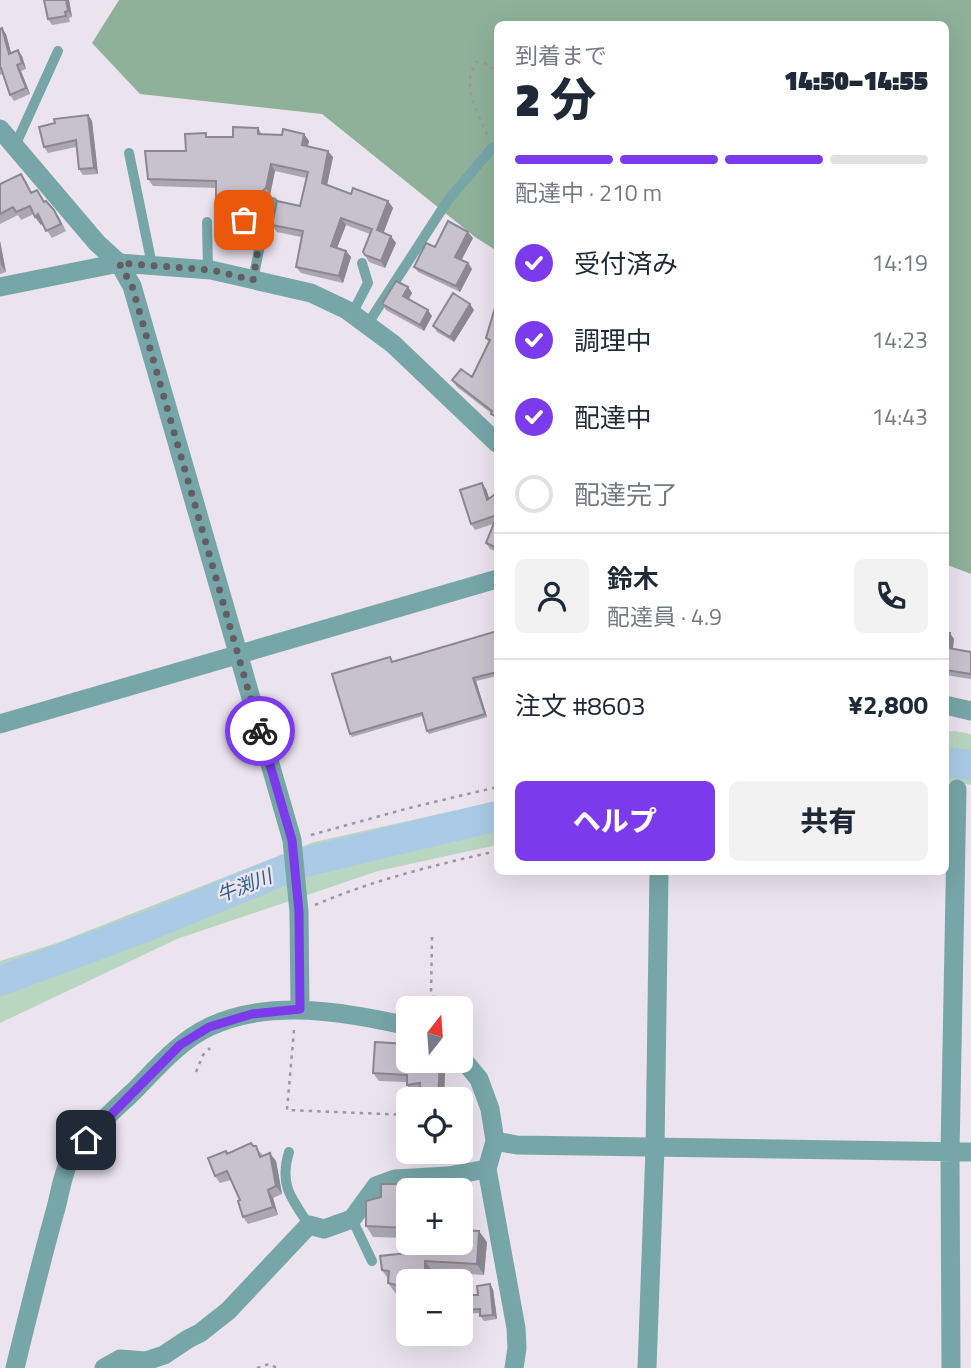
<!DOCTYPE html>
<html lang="ja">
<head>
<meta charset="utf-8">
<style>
  body { margin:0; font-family:"Titillium Web","Noto Sans JP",sans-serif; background:#f2f2f3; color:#1f2937; height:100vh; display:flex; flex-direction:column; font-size:26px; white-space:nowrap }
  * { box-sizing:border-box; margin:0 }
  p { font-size:23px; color:#747a83 }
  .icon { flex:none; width:38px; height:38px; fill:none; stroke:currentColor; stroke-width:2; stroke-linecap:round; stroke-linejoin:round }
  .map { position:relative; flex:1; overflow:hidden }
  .details { position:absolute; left:494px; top:21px; width:455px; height:854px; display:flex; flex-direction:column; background:#fff; border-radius:10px; box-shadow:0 7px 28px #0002 }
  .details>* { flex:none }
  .needle { width:46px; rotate:17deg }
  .tools { position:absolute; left:396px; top:996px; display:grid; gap:14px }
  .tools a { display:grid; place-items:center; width:77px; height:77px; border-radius:10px; background:#fff; box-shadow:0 7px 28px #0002; font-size:35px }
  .pin { position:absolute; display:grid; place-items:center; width:60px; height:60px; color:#fff; margin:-30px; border-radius:14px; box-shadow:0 4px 10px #0006 }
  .courier { position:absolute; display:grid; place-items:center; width:70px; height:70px; margin:-35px; border:5px solid #7c3aed; border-radius:50%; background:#fff; color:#222; box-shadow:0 2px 9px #0007 }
  .overview em { font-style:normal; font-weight:800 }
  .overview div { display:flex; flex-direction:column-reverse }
  .overview { display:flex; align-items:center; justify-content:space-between; height:119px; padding:0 21px }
  h1 { font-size:46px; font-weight:800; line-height:52px }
  .bar { display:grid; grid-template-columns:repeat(4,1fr); gap:10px 7px; align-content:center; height:84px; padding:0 21px }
  .bar i { height:9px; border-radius:5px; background:#e0e1e3 }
  .bar .selected { background:#7c3aed }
  .bar p { grid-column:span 4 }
  .line { display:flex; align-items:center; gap:18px; padding:0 21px; border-top:2px solid #e0e1e3 }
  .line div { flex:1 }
  .round { display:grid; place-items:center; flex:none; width:74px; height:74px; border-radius:10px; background:#f2f2f3 }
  ol { padding:0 21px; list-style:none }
  li { display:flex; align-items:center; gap:21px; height:77px }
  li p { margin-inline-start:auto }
  li .icon { padding:7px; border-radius:50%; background:#7c3aed; color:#fff; stroke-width:4 }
  li:last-child { color:#747a83 }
  li i { width:38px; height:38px; border:4px solid #e0e1e3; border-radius:50% }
  .cta { display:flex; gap:14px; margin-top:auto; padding:14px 21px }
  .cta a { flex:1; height:80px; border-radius:10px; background:#7c3aed; color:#fff; font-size:28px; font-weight:800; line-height:80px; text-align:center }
  .cta a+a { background:#f2f2f3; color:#1f2937 }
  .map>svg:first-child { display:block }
</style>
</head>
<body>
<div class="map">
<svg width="971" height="1368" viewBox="0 0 971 1368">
  <rect width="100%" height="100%" fill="#ebe3ee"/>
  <path fill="#b9d6c1" d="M955 731 971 734V785L945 781V732Z
    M497 801V845L378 871 177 939 0 1023V961L57 943 314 842Z"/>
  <path fill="#8fb199" d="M119 0H971V574L945 564V24H497V251L475 237 322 114 140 94 92 43Z"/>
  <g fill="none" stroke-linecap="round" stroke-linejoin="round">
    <path stroke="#aacae5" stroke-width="30" d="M945 762 971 765
      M0 981 146 927 301 863 497 816"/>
    <path stroke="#9d979f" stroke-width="2.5" stroke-dasharray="3.5 5" stroke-linecap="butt" d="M487 135C477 110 461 86 476 62L489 64 497 74
      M311 835 409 808 497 787
      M315 905C373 880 435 865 497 851
      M432 937 431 993 439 1004 438 1008
      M294 1030 287 1110 408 1115
      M196 1072 203 1055 210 1048
      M257 1368 269 1364 277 1368"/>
    <path stroke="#77a6a8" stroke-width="10" d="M15 146 58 51
      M129 153 152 265
      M244 220 259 250 253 280
      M207 222 208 270
      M259 250 273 202
      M352 314 368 283 362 263
      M367 325 448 200 492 148
      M289 1152C279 1185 291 1198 309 1225
      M448 1176 450 1190
      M352 1219 372 1261"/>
    <path stroke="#77a6a8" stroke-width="19" d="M0 129 97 243 119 263 132 286 292 840 299 912 300 1009
      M0 287 119 263 211 270 311 293 347 310 393 344 497 443
      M945 705 971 711
      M0 724 497 579
      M460 1056 479 1079 490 1109 495 1141 487 1169 516 1328 517 1348 514 1368
      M495 1141 517 1145 971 1152
      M15 1368C28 1315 41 1261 56 1208 60 1193 63 1171 71 1158 86 1134 113 1111 133 1092 156 1069 179 1041 209 1027 270 998 346 1012 408 1026
      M104 1368 120 1359 146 1361 164 1355 188 1339 200 1333 228 1311 309 1225 324 1229 352 1219 376 1186 395 1179 448 1176 487 1169
      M647 1368 655 1148 659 872
      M951 1368 950 1152 957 789"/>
  </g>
  <path fill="#aaa7b1" d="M69 0 72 17 69 18 70 22 52 25 48 19Z
    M0 29 6 34 11 53 22 56 26 69 21 71 30 94 14 101 10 95 3 74 0 75Z
    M88 115 92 121 98 174 83 175 79 169 76 147 48 153 44 147Z
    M258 128 262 134H304L309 141 308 146 333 157 327 185 351 194 388 201 393 208 383 232 396 243 385 268 369 262 363 252 370 234 346 225 337 248 346 251 351 257 343 283 301 273 296 267 301 237 277 232 272 225 300 206 306 178 275 171 270 195 266 199 263 209 234 204V213H221L216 206V188L153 186 148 179 186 151 233 137Z
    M26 181 32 193 54 210 59 217 66 231 52 238 42 223 41 225 34 214 21 220 18 215 0 224V184Z
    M473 238 461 260 468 263 472 269 460 292 418 272 414 267 435 247Z
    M0 241 6 272 0 274Z
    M408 287 412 293 409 299 432 316 424 331 386 310 382 304Z
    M497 301V421L491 413 457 387 452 380 472 377 489 343 486 338Z
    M474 310 454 342 437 332 433 326Z
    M486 489 489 499 497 493V523H495L497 524V552L490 549 486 543 493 524 475 530 471 524Z
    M497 631V676L476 681 487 717 429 734 427 731 423 716 352 737 350 734 390 657 393 662Z
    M945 633 954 639 953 649 971 652V679L945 675Z
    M422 1062 440 1063 445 1070 444 1099H419V1091L412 1093 407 1085V1082L379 1081 373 1073Z
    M253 1146 262 1154V1156L276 1161 282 1194 273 1198 278 1215 248 1224 243 1217 240 1200 231 1180 220 1183 215 1176 227 1154Z
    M408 1190V1238L373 1237 366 1226Z
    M487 1242 484 1275 433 1272V1281H408V1302L403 1295 396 1294 388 1283V1279L382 1270 407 1253Z
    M493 1289 497 1319 484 1321 480 1316V1313L460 1314V1295H478Z"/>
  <path fill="#8b8890" d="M66 0H69L72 17 68 11Z
    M2 28 6 34 13 60 9 54Z
    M18 50 22 56 26 69 22 63Z
    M17 65 21 71 30 94 26 88Z
    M88 115 92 121 98 174 94 168Z
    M304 134 309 141 306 152 302 145Z
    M328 151 333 157 326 190 322 183Z
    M271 164 275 171 270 195 266 188Z
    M261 192 266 199 263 209 258 203Z
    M230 197 234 204V213L230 206Z
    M388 201 393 208 382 237 377 230Z
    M38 214 43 222 41 225 35 217Z
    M341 218 346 225 335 253 331 246Z
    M468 232 473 238 460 263 455 257Z
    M391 236 396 243 385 268 381 261Z
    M0 241 6 272 1 265 0 258Z
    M346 251 351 257 343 283 339 276Z
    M468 263 472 269 460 292 456 286Z
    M408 287 412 293 407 302 403 296Z
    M470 304 474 310 454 342 450 337Z
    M428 310 432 316 424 331 420 325Z
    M482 483 486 489 492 506 487 500Z
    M950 633 954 639 952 654 948 648Z
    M473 678 476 681 487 717 485 714Z
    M440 1063 445 1070 444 1099H438Z
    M270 1153 276 1161 282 1194 276 1186Z
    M268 1190 273 1198 278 1215 273 1207Z
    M479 1231 487 1242 484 1275 477 1264Z
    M425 1261 433 1272V1281H425Z
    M490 1284 493 1289 497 1319 493 1315Z"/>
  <path fill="#c6c2ce" stroke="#8b8890" stroke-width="2" d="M44 0H66L68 11 65 12 66 16 48 19Z
    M2 28 9 54 18 50 22 63 17 65 26 88 10 95 1 68H0V29Z
    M88 115 94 168 79 169 76 140 44 147 39 127 55 123 54 119Z
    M233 127 258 128V134L282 135 283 129 304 134 302 145 328 151 322 183 351 194 353 188 388 201 377 230 391 236 381 261 365 255 363 252 372 229 341 218 331 246 346 251 339 276 296 267 303 231 272 225 277 201 300 206 308 172 271 164 266 188 261 192 258 203 230 197V206H216V181L148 179 145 151H186L185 134 206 133V137H233Z
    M21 174 31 193 37 190 44 202 46 201 54 210 61 224 46 231 38 214 35 217 30 206 16 212 13 207 0 214V184Z
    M448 221 468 232 455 257 468 263 456 286 414 267 426 243 435 247Z
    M396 281 408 287 403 296 428 310 420 325 382 304Z
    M453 293 470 304 450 337 433 326Z
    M497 301V417L491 414 492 411 452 380 461 369 472 377 490 340 486 338Z
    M482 483 487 500 497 493V515L471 524 460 490Z
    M494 523 497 524V548L486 543Z
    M497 631V672L473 678 485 714 427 731 422 713 350 734 332 674 390 657 392 662Z
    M945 633H950L948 648 971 652V674L945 670Z
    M375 1042 408 1044V1060L440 1063 438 1099H419L420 1083 407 1085V1075L373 1073Z
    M251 1143 253 1146H256L260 1157 270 1153 276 1186 268 1190 273 1207 243 1217 238 1201 240 1200 227 1171 215 1176 208 1158 226 1151 227 1154Z
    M381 1184H412V1190H408V1228L366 1226V1201L381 1197Z
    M460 1230 479 1231 477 1264 425 1261V1281H408V1294L403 1295 404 1287 388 1283 389 1271 382 1270 380 1256 407 1253 408 1242H460Z
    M490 1284 493 1315 480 1316V1309L460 1310V1295H478L477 1286Z"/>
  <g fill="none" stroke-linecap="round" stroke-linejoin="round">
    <path stroke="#625e64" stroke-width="7" stroke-dasharray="0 12.6" d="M244 220 258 250 253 280 211 270 119 263 132 286 260 731"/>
    <path stroke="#7c3aed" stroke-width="9" d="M86 1140 180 1045 209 1027 252 1014 300 1009 299 912 292 840 260 731"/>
  </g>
  <g text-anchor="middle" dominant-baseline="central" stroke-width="5" stroke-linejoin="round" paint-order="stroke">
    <g font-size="19" font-style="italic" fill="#295b80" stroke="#ebe3ee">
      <text transform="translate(244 885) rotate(-21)">牛渕川</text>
    </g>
  </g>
</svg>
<div class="tools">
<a><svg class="needle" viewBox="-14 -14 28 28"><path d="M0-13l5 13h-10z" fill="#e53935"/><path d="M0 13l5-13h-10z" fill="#747a83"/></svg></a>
<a><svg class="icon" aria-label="locate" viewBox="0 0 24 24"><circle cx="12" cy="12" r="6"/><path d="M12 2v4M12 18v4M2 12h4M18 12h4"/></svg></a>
<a>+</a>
<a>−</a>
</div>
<div class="pin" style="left:244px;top:220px;background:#ea580c"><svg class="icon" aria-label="bag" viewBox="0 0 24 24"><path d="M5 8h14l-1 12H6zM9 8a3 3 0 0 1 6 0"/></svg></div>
<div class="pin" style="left:86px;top:1140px;background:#1f2937"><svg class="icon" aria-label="home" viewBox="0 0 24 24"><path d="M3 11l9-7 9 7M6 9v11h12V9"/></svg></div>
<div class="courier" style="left:260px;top:731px"><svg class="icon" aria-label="bike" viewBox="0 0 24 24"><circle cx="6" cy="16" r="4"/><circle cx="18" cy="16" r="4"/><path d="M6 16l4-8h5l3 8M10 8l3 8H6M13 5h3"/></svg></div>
<section class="details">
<div class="overview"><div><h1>2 分</h1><p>到着まで</p></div><em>14:50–14:55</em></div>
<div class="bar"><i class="selected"></i><i class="selected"></i><i class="selected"></i><i></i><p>配達中 · 210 m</p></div>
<ol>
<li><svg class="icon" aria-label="check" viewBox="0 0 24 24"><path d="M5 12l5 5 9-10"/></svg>受付済み<p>14:19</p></li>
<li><svg class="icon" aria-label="check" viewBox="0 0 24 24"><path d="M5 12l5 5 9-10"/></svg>調理中<p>14:23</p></li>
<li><svg class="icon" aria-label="check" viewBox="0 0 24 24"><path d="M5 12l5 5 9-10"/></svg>配達中<p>14:43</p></li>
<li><i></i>配達完了</li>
</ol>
<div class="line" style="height:126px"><a class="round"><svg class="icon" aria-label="person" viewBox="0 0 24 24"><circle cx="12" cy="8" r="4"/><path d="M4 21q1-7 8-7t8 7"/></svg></a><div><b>鈴木</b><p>配達員 · 4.9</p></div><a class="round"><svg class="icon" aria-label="phone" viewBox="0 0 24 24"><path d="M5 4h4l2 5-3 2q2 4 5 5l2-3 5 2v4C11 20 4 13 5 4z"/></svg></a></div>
<div class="line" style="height:91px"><div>注文 #8603</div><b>¥2,800</b></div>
<div class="cta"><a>ヘルプ</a><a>共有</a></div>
</section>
</div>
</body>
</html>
